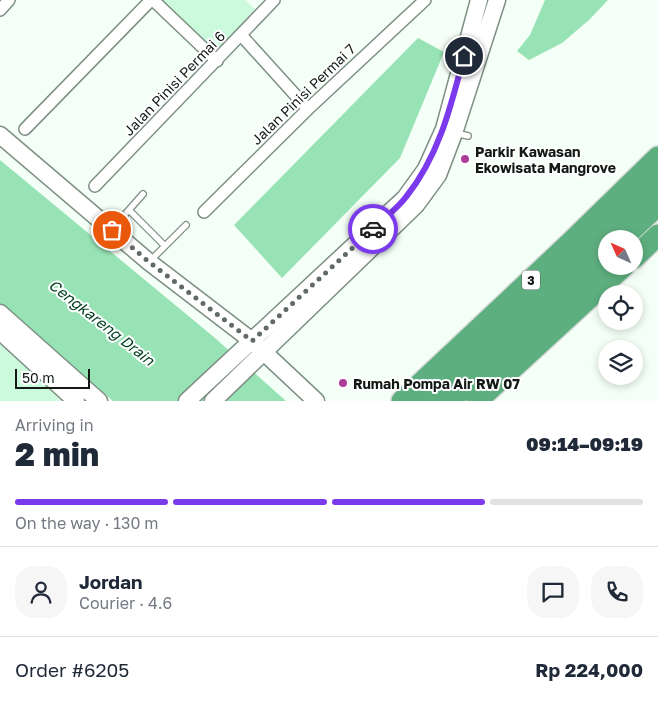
<!DOCTYPE html>
<html lang="en">
<head>
<meta charset="utf-8">
<style>
  body { margin:0; font-family:"Golos Text",sans-serif; background:#f6f6f7; color:#1f2937; height:100vh; display:flex; flex-direction:column; font-size:19px; white-space:nowrap }
  * { box-sizing:border-box; margin:0 }
  p { font-size:16px; color:#747a83 }
  .icon { flex:none; width:28px; height:28px; fill:none; stroke:currentColor; stroke-width:2; stroke-linecap:round; stroke-linejoin:round }
  .map { position:relative; height:401px; overflow:hidden }
  .panel { display:flex; flex-direction:column; background:#fff; flex:1 }
  .panel>* { flex:none }
  .needle { width:32px; rotate:315deg }
  .fabs { position:absolute; left:598px; top:230px; display:grid; gap:10px }
  .fabs a { display:grid; place-items:center; width:45px; height:45px; border-radius:50%; background:#fff; box-shadow:0 2px 8px #0003; font-size:25px }
  .scale { position:absolute; left:15px; bottom:12px; width:75px; box-sizing:border-box; padding-left:5px; border:2px solid #131a15; border-top:0; font-size:14px; line-height:18px; white-space:nowrap; color:#131a15; -webkit-text-stroke:4px #fff; paint-order:stroke }
  .pin { position:absolute; display:grid; place-items:center; width:42px; height:42px; color:#fff; margin:-21px; border:2px solid #fff; border-radius:50%; box-shadow:0 1px 5px #0007 }
  .courier { position:absolute; display:grid; place-items:center; width:50px; height:50px; margin:-25px; border:4px solid #7c3aed; border-radius:50%; background:#fff; color:#222; box-shadow:0 1px 6px #0007 }
  .summary em { font-style:normal; font-weight:800 }
  .summary div { display:flex; flex-direction:column-reverse }
  .summary { display:flex; align-items:center; justify-content:space-between; height:85px; padding:0 15px }
  h1 { font-size:32px; font-weight:800; line-height:38px }
  .bar { display:grid; grid-template-columns:repeat(4,1fr); gap:8px 5px; align-content:center; height:60px; padding:0 15px }
  .bar i { height:6px; border-radius:4px; background:#e0e1e3 }
  .bar .active { background:#7c3aed }
  .bar p { grid-column:span 4 }
  .line { display:flex; align-items:center; gap:12px; padding:0 15px; border-top:1px solid #e0e1e3 }
  .line div { flex:1 }
  .round { display:grid; place-items:center; flex:none; width:52px; height:52px; border-radius:20px; background:#f6f6f7 }
  .map>svg:first-child { display:block }
</style>
</head>
<body>
<div class="map">
<svg width="658" height="401" viewBox="0 0 658 401">
  <rect width="100%" height="100%" fill="#f3fff7"/>
  <path fill="#ccfadc" d="M159 0H245L255 9 216 52Z
    M0 340 61 401H0Z"/>
  <path fill="#98e3b5" d="M545 0H608L589 20 562 43 529 60 517 51 530 35Z
    M418 38 444 52 400 158 282 278 234 225Z
    M0 160 215 338 286 401H113L0 306Z"/>
  <g fill="none" stroke-linecap="round" stroke-linejoin="round">
    <g stroke="#7e8f84" stroke-width="8">
      <path id="lane" d="M456 133 468 136
        M129 210 165 246
        M113 228 143 194
        M151 260 186 225"/>
    </g>
    <g stroke="#7e8f84" stroke-width="14">
      <path id="street" d="M153 0 217 61
        M0 10 9 0
        M241 35 308 109
        M25 129 151 0
        M95 186 274 0
        M204 212 308 109 425 0"/>
    </g>
    <g stroke="#7e8f84" stroke-width="19">
      <path id="secondary" d="M0 135 149 262 252 341 316 401
        M0 313 99 401
        M0 331 76 401
        M187 401 405 198 426 169 444 129 479 0
        M213 401 416 205 438 175 454 133 497 0"/>
    </g>
    <g stroke="#d9dada" stroke-width="24">
      <path id="highway" d="M622 239 658 205
        M634 258 658 235
        M402 401 571 242 658 157
        M426 401 658 183
        M450 401 606 254
        M477 401 624 266"/>
    </g>
    <use href="#lane" stroke="#fff" stroke-width="5.5"/>
    <use href="#street" stroke="#fff" stroke-width="11"/>
    <use href="#secondary" stroke="#fff" stroke-width="16"/>
    <use href="#highway" stroke="#5eaf7f" stroke-width="21"/>
  </g>
  <g fill="none" stroke-linecap="round" stroke-linejoin="round">
    <path stroke="#616a64" stroke-width="5" stroke-dasharray="0 9" d="M112 230 149 262 252 341 373 229"/>
    <path stroke="#7c3aed" stroke-width="6" d="M373 229C384 218 397 209 406 197 439 156 451 106 464 56"/>
  </g>
  <g fill="#ae3d98" stroke="#fff" stroke-width="2">
    <circle cx="465" cy="159" r="5"/>
    <circle cx="343" cy="383" r="5"/>
  </g>
  <g text-anchor="middle" dominant-baseline="central" stroke-width="4" stroke-linejoin="round" paint-order="stroke">
    <rect fill="#fff" stroke="#5a5f5b" stroke-width="1" x="522" y="270.5" width="18" height="19" rx="4"/>
    <g font-size="12" font-weight="bold" fill="#131a15">
      <text x="531" y="280">3</text>
    </g>
    <g font-size="14" fill="#131a15" stroke="#fff">
      <text transform="translate(174 83) rotate(-46)">Jalan Pinisi Permai 6</text>
      <text transform="translate(303 94) rotate(-44)">Jalan Pinisi Permai 7</text>
    </g>
    <g font-size="14" font-weight="bold" fill="#131a15" stroke="#fff" text-anchor="start">
      <text x="475" y="151">Parkir Kawasan<tspan x="475" dy="16">Ekowisata Mangrove</tspan></text>
      <text x="353" y="383">Rumah Pompa Air RW 07</text>
    </g>
    <g font-size="15" font-style="italic" fill="#003f22" stroke="#fff">
      <text transform="translate(102 322) rotate(38)">Cengkareng Drain</text>
    </g>
  </g>
</svg>
<div class="fabs">
<a><svg class="needle" viewBox="-14 -14 28 28"><path d="M0-13l5 13h-10z" fill="#e53935"/><path d="M0 13l5-13h-10z" fill="#747a83"/></svg></a>
<a><svg class="icon" aria-label="locate" viewBox="0 0 24 24"><circle cx="12" cy="12" r="6"/><path d="M12 2v4M12 18v4M2 12h4M18 12h4"/></svg></a>
<a><svg class="icon" aria-label="layers" viewBox="0 0 24 24"><path d="M12 4l9 5-9 5-9-5zM3 14l9 5 9-5"/></svg></a>
</div>
<div class="scale">50 m</div>
<div class="pin" style="left:112px;top:230px;background:#ea580c"><svg class="icon" aria-label="bag" viewBox="0 0 24 24"><path d="M5 8h14l-1 12H6zM9 8a3 3 0 0 1 6 0"/></svg></div>
<div class="pin" style="left:464px;top:56px;background:#1f2937"><svg class="icon" aria-label="home" viewBox="0 0 24 24"><path d="M3 11l9-7 9 7M6 9v11h12V9"/></svg></div>
<div class="courier" style="left:373px;top:229px"><svg class="icon" aria-label="car" viewBox="0 0 24 24"><path d="M5 17H2v-5l4-1 3-4h7l3 4 3 1v5h-3M9 17h6M6 11h13"/><circle cx="7" cy="17" r="2"/><circle cx="17" cy="17" r="2"/></svg></div>
</div>
<section class="panel">
<div class="summary"><div><h1>2 min</h1><p>Arriving in</p></div><em>09:14–09:19</em></div>
<div class="bar"><i class="active"></i><i class="active"></i><i class="active"></i><i></i><p>On the way · 130 m</p></div>
<div class="line" style="height:90px"><a class="round"><svg class="icon" aria-label="person" viewBox="0 0 24 24"><circle cx="12" cy="8" r="4"/><path d="M4 21q1-7 8-7t8 7"/></svg></a><div><b>Jordan</b><p>Courier · 4.6</p></div><a class="round"><svg class="icon" aria-label="chat" viewBox="0 0 24 24"><path d="M4 5h16v11H9l-5 4z"/></svg></a><a class="round"><svg class="icon" aria-label="phone" viewBox="0 0 24 24"><path d="M5 4h4l2 5-3 2q2 4 5 5l2-3 5 2v4C11 20 4 13 5 4z"/></svg></a></div>
<div class="line" style="height:65px"><div>Order #6205</div><b>Rp 224,000</b></div>
</section>
</body>
</html>
